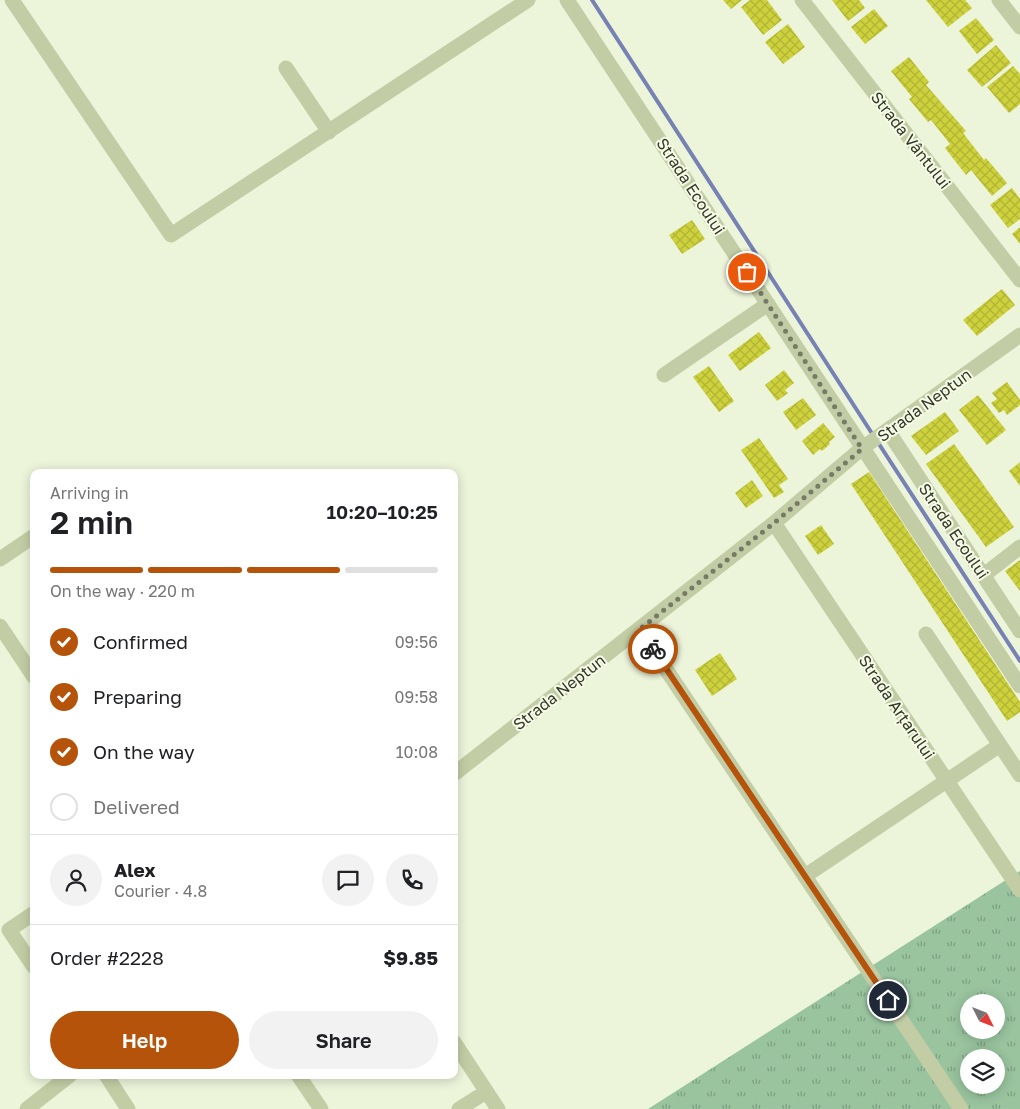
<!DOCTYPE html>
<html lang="en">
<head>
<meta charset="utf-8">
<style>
  body { margin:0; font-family:"Golos Text",sans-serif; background:#f2f2f2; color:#202124; height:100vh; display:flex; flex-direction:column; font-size:19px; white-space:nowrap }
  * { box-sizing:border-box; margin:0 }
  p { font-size:16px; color:#757577 }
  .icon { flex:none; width:28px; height:28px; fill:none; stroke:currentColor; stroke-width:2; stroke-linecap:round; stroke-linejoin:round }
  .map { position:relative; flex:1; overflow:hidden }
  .side { position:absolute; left:30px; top:469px; width:428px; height:610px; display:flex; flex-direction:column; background:#fff; border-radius:10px; box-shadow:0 2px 12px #0003 }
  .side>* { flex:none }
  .needle { width:32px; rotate:132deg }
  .controls { position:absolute; left:960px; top:994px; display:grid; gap:10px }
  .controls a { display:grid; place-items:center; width:45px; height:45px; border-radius:50%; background:#fff; box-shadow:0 2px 12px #0003; font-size:25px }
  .pin { position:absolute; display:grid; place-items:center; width:42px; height:42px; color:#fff; margin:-21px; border:2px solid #fff; border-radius:50%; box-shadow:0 1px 5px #0007 }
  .courier { position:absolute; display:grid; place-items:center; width:50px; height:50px; margin:-25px; border:4px solid #b45309; border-radius:50%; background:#fff; color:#222; box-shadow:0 1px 6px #0007 }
  .overview em { font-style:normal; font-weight:600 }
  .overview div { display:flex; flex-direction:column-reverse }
  .overview { display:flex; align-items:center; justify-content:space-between; height:85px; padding:0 20px }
  h1 { font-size:32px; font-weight:600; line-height:38px }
  .bar { display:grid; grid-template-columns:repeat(4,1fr); gap:8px 5px; align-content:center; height:60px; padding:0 20px }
  .bar i { height:6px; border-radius:4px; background:#e0e0e0 }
  .bar .on { background:#b45309 }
  .bar p { grid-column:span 4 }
  .line { display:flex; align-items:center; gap:12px; padding:0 20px; border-top:1px solid #e0e0e0 }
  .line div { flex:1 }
  .round { display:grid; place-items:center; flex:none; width:52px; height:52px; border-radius:26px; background:#f2f2f2 }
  ol { padding:0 20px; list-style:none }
  li { display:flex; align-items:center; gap:15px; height:55px }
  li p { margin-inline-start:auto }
  li .icon { padding:5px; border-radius:50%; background:#b45309; color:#fff; stroke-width:4 }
  li:last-child { color:#757577 }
  li i { width:28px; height:28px; border:2px solid #e0e0e0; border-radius:50% }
  .action { display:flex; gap:10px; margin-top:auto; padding:10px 20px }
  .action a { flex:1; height:58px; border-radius:30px; background:#b45309; color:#fff; font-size:20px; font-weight:600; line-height:58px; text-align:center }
  .action a+a { background:#f2f2f2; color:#202124 }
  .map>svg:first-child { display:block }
</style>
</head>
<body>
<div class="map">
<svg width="1020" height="1109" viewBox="0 0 1020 1109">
  <defs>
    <pattern id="grass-tufts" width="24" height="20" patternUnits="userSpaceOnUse" patternTransform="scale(1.25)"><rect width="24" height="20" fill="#99c49e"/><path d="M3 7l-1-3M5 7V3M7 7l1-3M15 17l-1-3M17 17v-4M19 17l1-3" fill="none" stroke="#7ea081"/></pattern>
    <pattern id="building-cross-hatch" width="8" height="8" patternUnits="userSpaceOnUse" patternTransform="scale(1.25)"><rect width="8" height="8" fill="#cdd13b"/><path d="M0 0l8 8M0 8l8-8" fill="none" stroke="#b1b434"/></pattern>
  </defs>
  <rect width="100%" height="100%" fill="#ecf4da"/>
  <path fill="url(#grass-tufts)" fill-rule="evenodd" d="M1020 871V1109H648ZM969 1002H996V1030H969ZM969 1058H996V1085H969Z"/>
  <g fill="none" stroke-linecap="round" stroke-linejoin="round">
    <path stroke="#7681b4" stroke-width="4" d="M592 0 873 435
      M877 441 1020 661"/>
  </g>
  <path fill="url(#building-cross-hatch)" d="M723 0H742L731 9Z
    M750 0H767L782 20 763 35 741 7Z
    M832 0H859L865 8 848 21Z
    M926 0H965L972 8 948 27Z
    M874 9 888 26 865 44 851 27Z
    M976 18 994 40 977 54 959 31Z
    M788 24 805 47 783 64 765 42Z
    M996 45 1011 63 982 87 967 70Z
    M909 57 929 82 926 85 966 131 963 133 984 160 986 158 1007 183 992 196 971 170 966 175 945 148 950 144 931 120 928 122 909 99 912 97 891 71Z
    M1013 66 1020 74V104L1009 113 987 87Z
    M1012 188 1020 199V219L1008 228 990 205Z
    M692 220 705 239 682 254 669 235Z
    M1020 227V244L1012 234Z
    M1002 289 1015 305 977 336 963 320Z
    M759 332 771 348 740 371 728 355Z
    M709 366 734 401 719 412 693 377Z
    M784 370 794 383 785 390 788 393 777 401 765 385Z
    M1007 382 1020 400V405L1007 415 1004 410 999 413 991 403 997 399 992 393Z
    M978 395 1006 430 987 445 959 410Z
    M803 398 816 415 796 430 783 412Z
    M945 412 959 431 926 455 911 436Z
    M823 423 835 437 829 442 830 444 822 451 820 449 813 455 802 441Z
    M759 438 788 479 779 485 784 492 774 498 741 450Z
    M954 444 1014 527 986 547 926 464Z
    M1020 462V486L1009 471Z
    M869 472 1020 702V712L1007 721 851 484Z
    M752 480 763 496 746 508 735 493Z
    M821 525 834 544 818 555 805 536Z
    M1020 560V591L1005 571Z
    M720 653 737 679 712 696 695 670Z"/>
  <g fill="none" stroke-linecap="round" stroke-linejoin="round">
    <path stroke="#c3cda5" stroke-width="15" d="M12 0 171 235 528 0
      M567 0C719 228 868 458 1020 686
      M802 0 1020 280
      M999 0 1020 27
      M286 68 329 132
      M664 375 768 304
      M888 431 1020 631
      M774 523 1020 890
      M0 559 34 536
      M984 575 1020 547
      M0 626 34 677
      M639 629 961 1109
      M926 634 1020 775
      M454 774 774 523 861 449 1020 335
      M805 876 1000 745
      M34 913 9 930 34 967
      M454 1042 498 1109
      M106 1075 128 1109
      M298 1075 321 1109
      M27 1109 70 1075
      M459 1109 486 1092"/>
  </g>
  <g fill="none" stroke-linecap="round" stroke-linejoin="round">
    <path stroke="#767a66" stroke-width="5" stroke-dasharray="0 9" d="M653 649 640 629 774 523 862 449 747 272"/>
    <path stroke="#b45309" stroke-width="6" d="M653 649 888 1000"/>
  </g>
  <g text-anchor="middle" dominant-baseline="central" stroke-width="4" stroke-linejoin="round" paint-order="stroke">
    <g font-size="16" fill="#363827" stroke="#f5fbe7">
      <text transform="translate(911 140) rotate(52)">Strada Vântului</text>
      <text transform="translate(691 186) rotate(57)">Strada Ecoului</text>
      <text transform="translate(924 405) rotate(-36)">Strada Neptun</text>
      <text transform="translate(954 531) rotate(56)">Strada Ecoului</text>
      <text transform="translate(559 692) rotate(-38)">Strada Neptun</text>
      <text transform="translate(897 707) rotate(56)">Strada Arțarului</text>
    </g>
  </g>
</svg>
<div class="controls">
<a><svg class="needle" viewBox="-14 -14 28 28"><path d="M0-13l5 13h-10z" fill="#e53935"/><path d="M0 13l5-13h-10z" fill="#757577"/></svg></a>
<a><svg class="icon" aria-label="layers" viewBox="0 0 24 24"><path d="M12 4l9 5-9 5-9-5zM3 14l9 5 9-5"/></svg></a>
</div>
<div class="pin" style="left:747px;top:272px;background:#ea580c"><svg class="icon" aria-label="bag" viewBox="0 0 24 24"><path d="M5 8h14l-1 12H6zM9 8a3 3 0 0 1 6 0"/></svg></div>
<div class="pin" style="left:888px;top:1000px;background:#1f2937"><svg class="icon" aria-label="home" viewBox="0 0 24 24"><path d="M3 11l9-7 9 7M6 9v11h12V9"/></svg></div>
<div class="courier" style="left:653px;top:649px"><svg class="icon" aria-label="bike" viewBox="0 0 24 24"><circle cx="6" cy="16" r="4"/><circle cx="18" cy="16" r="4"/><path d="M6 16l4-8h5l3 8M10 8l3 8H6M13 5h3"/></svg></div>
<section class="side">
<div class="overview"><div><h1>2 min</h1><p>Arriving in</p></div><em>10:20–10:25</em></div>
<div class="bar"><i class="on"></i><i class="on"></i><i class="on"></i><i></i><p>On the way · 220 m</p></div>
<ol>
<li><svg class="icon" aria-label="check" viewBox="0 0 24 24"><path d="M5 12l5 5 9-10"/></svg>Confirmed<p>09:56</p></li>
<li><svg class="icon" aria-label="check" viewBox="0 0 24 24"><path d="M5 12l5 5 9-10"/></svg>Preparing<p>09:58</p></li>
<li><svg class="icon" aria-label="check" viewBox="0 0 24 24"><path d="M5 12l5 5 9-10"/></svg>On the way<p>10:08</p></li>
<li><i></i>Delivered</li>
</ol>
<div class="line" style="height:90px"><a class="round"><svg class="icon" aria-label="person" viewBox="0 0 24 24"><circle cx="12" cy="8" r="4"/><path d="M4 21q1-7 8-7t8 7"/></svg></a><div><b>Alex</b><p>Courier · 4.8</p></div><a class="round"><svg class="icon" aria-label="chat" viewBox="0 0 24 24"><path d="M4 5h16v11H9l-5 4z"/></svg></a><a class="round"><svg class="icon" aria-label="phone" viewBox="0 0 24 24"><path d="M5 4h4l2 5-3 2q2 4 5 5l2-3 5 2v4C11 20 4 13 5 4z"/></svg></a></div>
<div class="line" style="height:65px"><div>Order #2228</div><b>$9.85</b></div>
<div class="action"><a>Help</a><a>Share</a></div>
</section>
</div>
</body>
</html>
